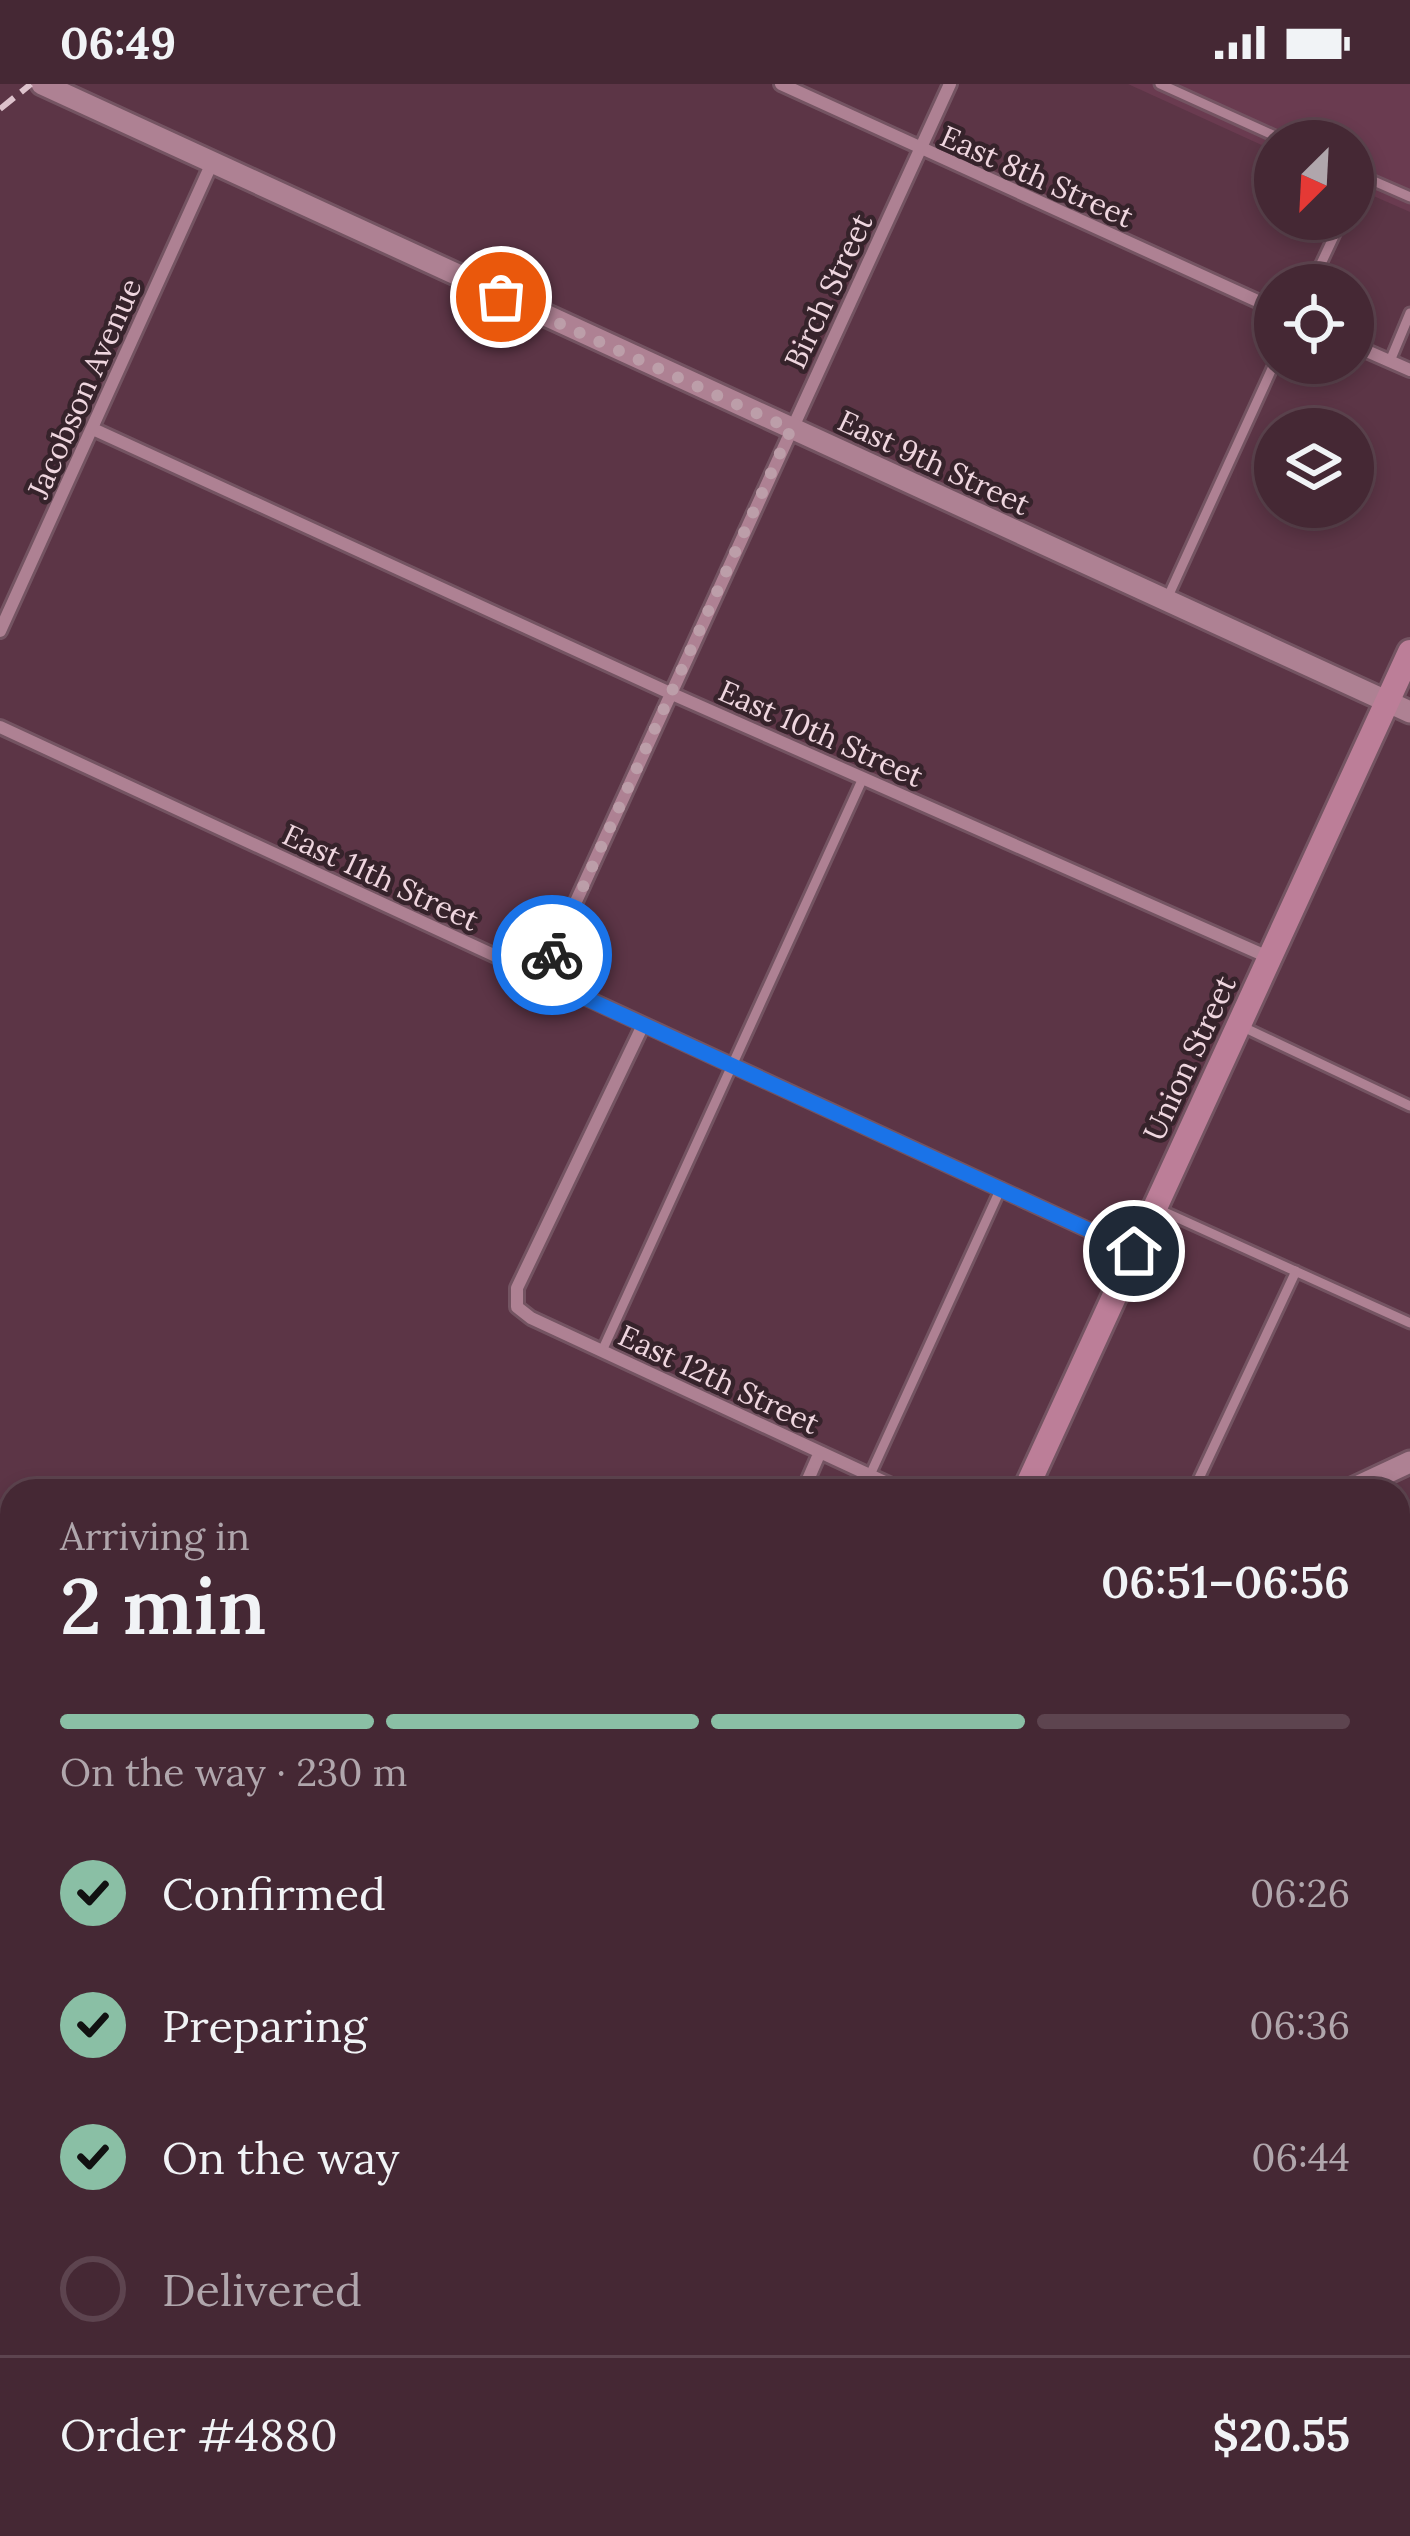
<!DOCTYPE html>
<html lang="en">
<head>
<meta charset="utf-8">
<style>
  body { margin:0; font-family:Lora,serif; background:#4f3440; color:#f1f3f6; height:100vh; display:flex; flex-direction:column; font-size:45px; white-space:nowrap }
  * { box-sizing:border-box; margin:0 }
  p { font-size:39px; color:#b0a6ac }
  .icon { flex:none; width:66px; height:66px; fill:none; stroke:currentColor; stroke-width:2; stroke-linecap:round; stroke-linejoin:round }
  .map { position:relative; flex:1; overflow:hidden }
  .side { position:absolute; left:0px; top:1395px; width:1410px; height:1059px; display:flex; flex-direction:column; background:#452834; border-radius:36px 36px 0 0; box-shadow:0 6px 18px #0003,0 0 0 3px #5d444f }
  .side>* { flex:none }
  .needle { width:78px; rotate:204deg }
  .tools { position:absolute; left:1254px; top:36px; display:grid; gap:24px }
  .tools a { display:grid; place-items:center; width:120px; height:120px; border-radius:50%; background:#452834; box-shadow:0 6px 18px #0003,0 0 0 3px #5d444f; font-size:60px }
  .pin { position:absolute; display:grid; place-items:center; width:102px; height:102px; color:#fff; margin:-51px; border:6px solid #fff; border-radius:50%; box-shadow:0 3px 12px #0007 }
  .courier { position:absolute; display:grid; place-items:center; width:120px; height:120px; margin:-60px; border:9px solid #1a73e8; border-radius:50%; background:#fff; color:#222; box-shadow:0 3px 15px #0007 }
  .head em { font-style:normal; font-weight:600 }
  .head div { display:flex; flex-direction:column-reverse }
  .head { display:flex; align-items:center; justify-content:space-between; height:204px; padding:0 60px }
  h1 { font-size:78px; font-weight:600; line-height:90px }
  .bar { display:grid; grid-template-columns:repeat(4,1fr); gap:18px 12px; align-content:center; height:144px; padding:0 60px }
  .bar i { height:15px; border-radius:9px; background:#5d444f }
  .bar .selected { background:#8abfa5 }
  .bar p { grid-column:span 4 }
  .line { display:flex; align-items:center; gap:30px; padding:0 60px; border-top:3px solid #5d444f }
  .line div { flex:1 }
  ol { padding:0 60px; list-style:none }
  li { display:flex; align-items:center; gap:36px; height:132px }
  li p { margin-inline-start:auto }
  li .icon { padding:12px; border-radius:50%; background:#8abfa5; color:#111; stroke-width:4 }
  li:last-child { color:#b0a6ac }
  li i { width:66px; height:66px; border:6px solid #5d444f; border-radius:50% }
  .status { display:flex; justify-content:space-between; align-items:center; height:84px; padding:0 60px; background:#452834; direction:ltr }
  .status svg { height:33px; fill:currentColor }
  .map>svg:first-child { display:block }
</style>
</head>
<body>
<div class="status"><b>06:49</b><svg viewBox="0 0 49 12"><path d="M0 12V9h3v3zM5 12V6h3v6zM10 12V3h3v9zM15 12V0h3v12zM26 1h20v11H26zM47 4h2v5h-2z"/></svg></div>
<div class="map">
<svg width="1410" height="2452" viewBox="0 0 1410 2452">
  <rect width="100%" height="100%" fill="#5c3546"/>
  <path fill="#6a3b50" d="M1128 0H1410V128L1353 103V57H1275V67Z"/>
  <g fill="none" stroke-linecap="round" stroke-linejoin="round">
    <g stroke="#745462" stroke-width="15">
      <path id="service" d="M1160 0 1286 57
        M1353 88 1410 113
        M1353 111 1362 92
        M1311 201 1342 135
        M1390 277 1410 229
        M1166 517 1275 278
        M1241 942 1410 1022
        M1158 1125 1410 1239
        M602 1267 863 694
        M870 1391 1001 1104
        M1193 1407 1296 1187"/>
    </g>
    <g stroke="#745462" stroke-width="18">
      <path id="minor" d="M781 0 1275 225
        M1353 261 1410 286
        M93 345 670 609 1268 873
        M0 547 211 81
        M0 643 1134 1167
        M541 894 950 0
        M643 941 517 1204V1223L531 1234 904 1407
        M803 1407 820 1368
        M1398 1671 1410 1678
        M1398 2050 1410 2056"/>
    </g>
    <g stroke="#745462" stroke-width="27">
      <path id="tertiary" d="M42 0 1410 628
        M1348 1407 1410 1378"/>
    </g>
    <g stroke="#745462" stroke-width="30">
      <path id="secondary" d="M1025 1407 1410 568
        M0 2032 12 2027"/>
    </g>
    <use href="#service" stroke="#ae8193" stroke-width="9"/>
    <use href="#minor" stroke="#ae8193" stroke-width="12"/>
    <use href="#tertiary" stroke="#ae8193" stroke-width="21"/>
    <use href="#secondary" stroke="#bc7e98" stroke-width="24"/>
    <path stroke="#ddc2cc" stroke-width="6" stroke-dasharray="18 9" stroke-linecap="butt" d="M0 25 31 0"/>
  </g>
  <g fill="none" stroke-linecap="round" stroke-linejoin="round">
    <path stroke="#bc9ea9" stroke-width="12" stroke-dasharray="0 21.6" d="M501 213 791 345 552 871"/>
    <path stroke="#1a73e8" stroke-width="15" d="M552 871 542 894 1134 1167"/>
  </g>
  <g text-anchor="middle" dominant-baseline="central" stroke-width="9" stroke-linejoin="round" paint-order="stroke">
    <g font-size="30" fill="#efd6df" stroke="#36232b">
      <text transform="translate(1037 92) rotate(24)">East 8th Street</text>
      <text transform="translate(828 207) rotate(-65)">Birch Street</text>
      <text transform="translate(84 304) rotate(-66)">Jacobson Avenue</text>
      <text transform="translate(934 378) rotate(25)">East 9th Street</text>
      <text transform="translate(821 649) rotate(24)">East 10th Street</text>
      <text transform="translate(381 793) rotate(25)">East 11th Street</text>
      <text transform="translate(1189 974) rotate(-65)">Union Street</text>
      <text transform="translate(719 1295) rotate(25)">East 12th Street</text>
    </g>
  </g>
</svg>
<div class="tools">
<a><svg class="needle" viewBox="-14 -14 28 28"><path d="M0-13l5 13h-10z" fill="#e53935"/><path d="M0 13l5-13h-10z" fill="#b0a6ac"/></svg></a>
<a><svg class="icon" aria-label="locate" viewBox="0 0 24 24"><circle cx="12" cy="12" r="6"/><path d="M12 2v4M12 18v4M2 12h4M18 12h4"/></svg></a>
<a><svg class="icon" aria-label="layers" viewBox="0 0 24 24"><path d="M12 4l9 5-9 5-9-5zM3 14l9 5 9-5"/></svg></a>
</div>
<div class="pin" style="left:501px;top:213px;background:#ea580c"><svg class="icon" aria-label="bag" viewBox="0 0 24 24"><path d="M5 8h14l-1 12H6zM9 8a3 3 0 0 1 6 0"/></svg></div>
<div class="pin" style="left:1134px;top:1167px;background:#1f2937"><svg class="icon" aria-label="home" viewBox="0 0 24 24"><path d="M3 11l9-7 9 7M6 9v11h12V9"/></svg></div>
<div class="courier" style="left:552px;top:871px"><svg class="icon" aria-label="bike" viewBox="0 0 24 24"><circle cx="6" cy="16" r="4"/><circle cx="18" cy="16" r="4"/><path d="M6 16l4-8h5l3 8M10 8l3 8H6M13 5h3"/></svg></div>
<section class="side">
<div class="head"><div><h1>2 min</h1><p>Arriving in</p></div><em>06:51–06:56</em></div>
<div class="bar"><i class="selected"></i><i class="selected"></i><i class="selected"></i><i></i><p>On the way · 230 m</p></div>
<ol>
<li><svg class="icon" aria-label="check" viewBox="0 0 24 24"><path d="M5 12l5 5 9-10"/></svg>Confirmed<p>06:26</p></li>
<li><svg class="icon" aria-label="check" viewBox="0 0 24 24"><path d="M5 12l5 5 9-10"/></svg>Preparing<p>06:36</p></li>
<li><svg class="icon" aria-label="check" viewBox="0 0 24 24"><path d="M5 12l5 5 9-10"/></svg>On the way<p>06:44</p></li>
<li><i></i>Delivered</li>
</ol>
<div class="line" style="height:156px"><div>Order #4880</div><b>$20.55</b></div>
</section>
</div>
</body>
</html>
